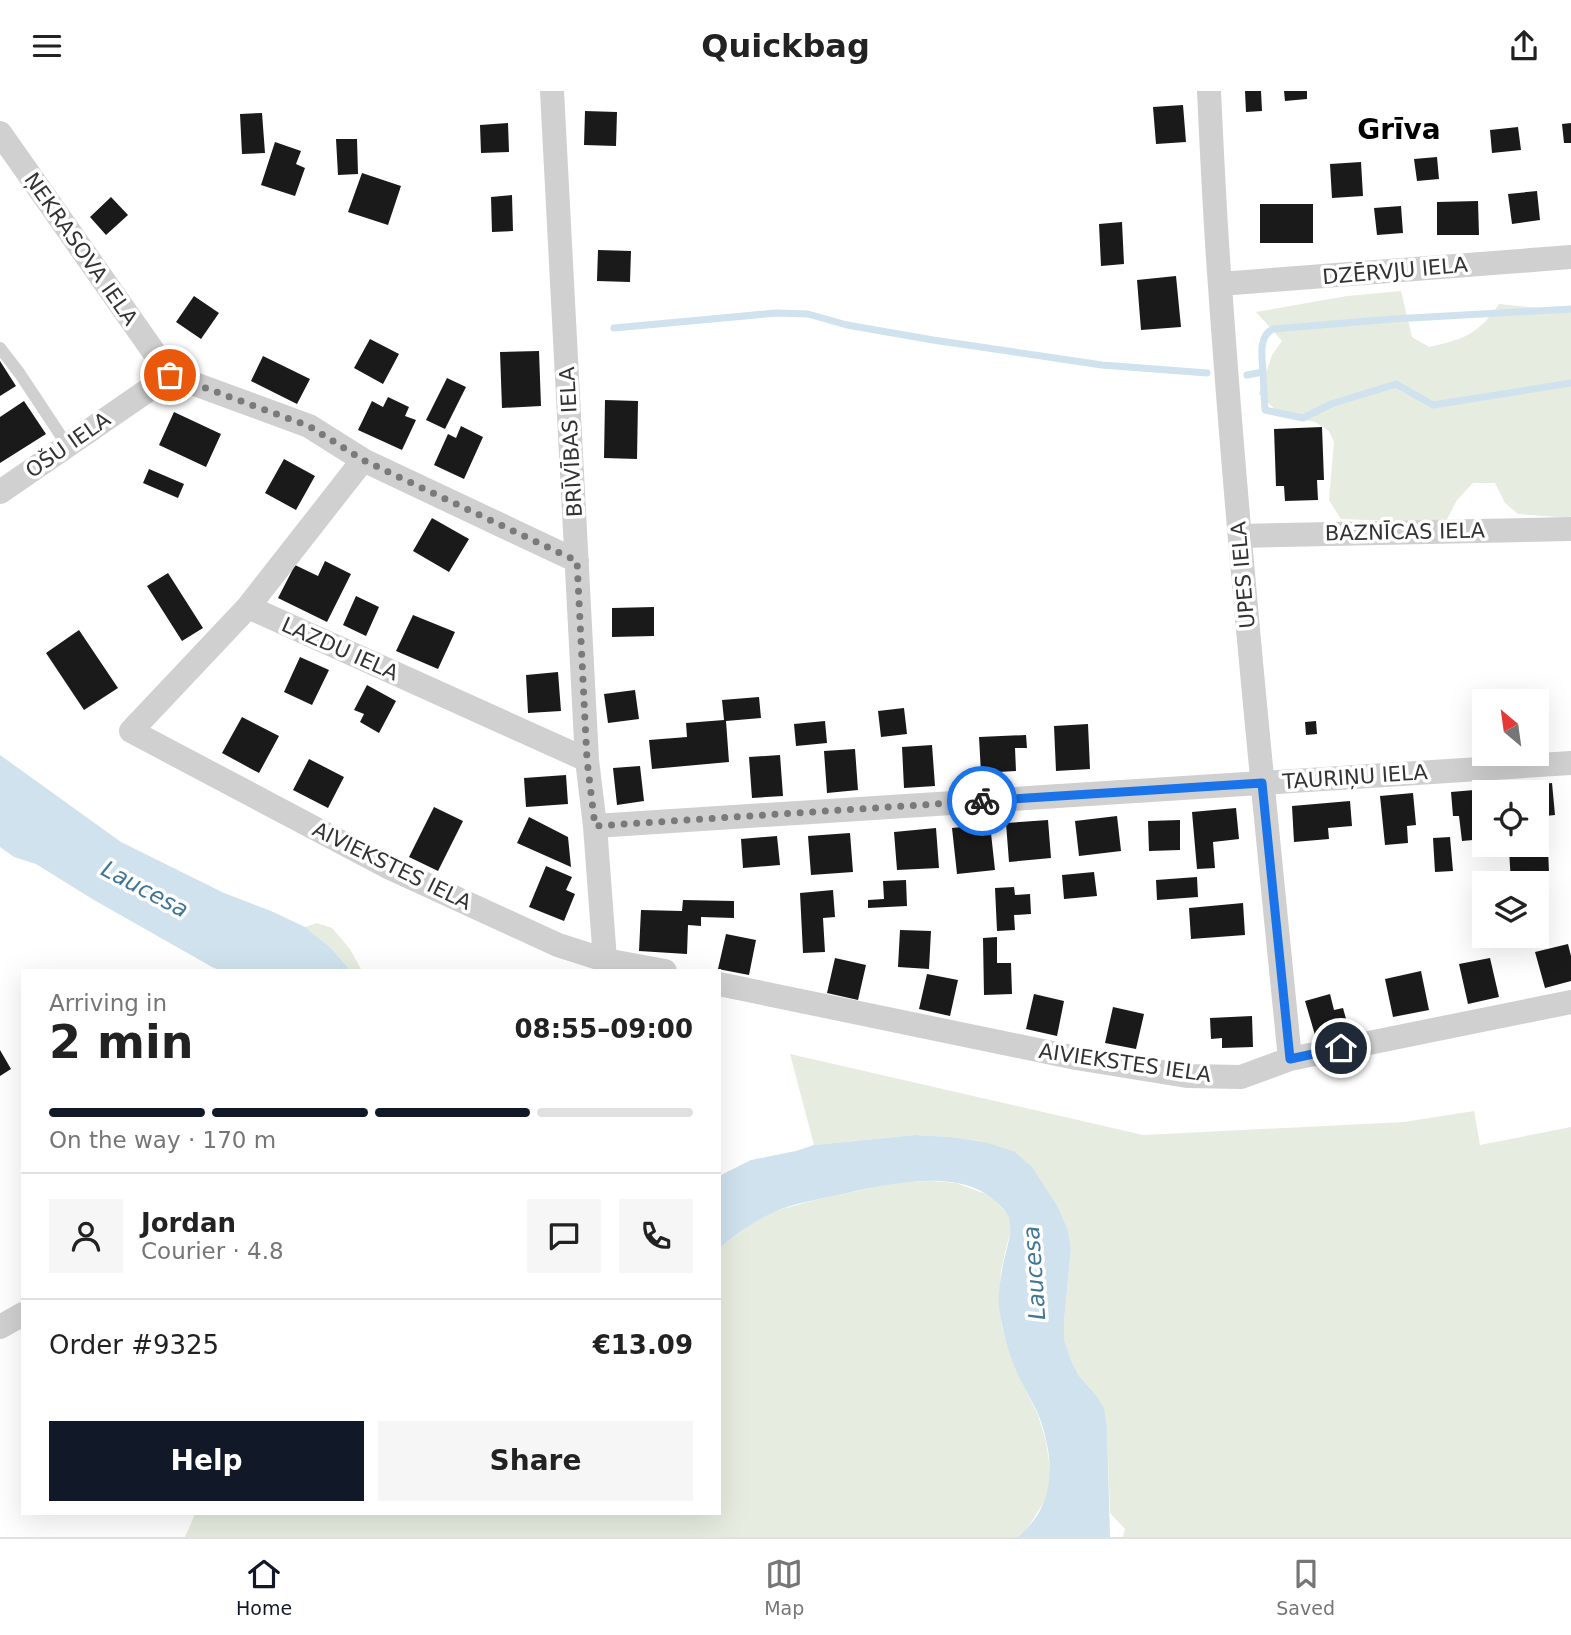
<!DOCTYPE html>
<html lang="en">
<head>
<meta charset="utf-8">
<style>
  body { margin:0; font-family:"DejaVu Sans",sans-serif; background:#f6f6f6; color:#222; height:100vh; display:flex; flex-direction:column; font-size:26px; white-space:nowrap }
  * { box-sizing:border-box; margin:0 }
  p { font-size:23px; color:#767676 }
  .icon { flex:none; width:38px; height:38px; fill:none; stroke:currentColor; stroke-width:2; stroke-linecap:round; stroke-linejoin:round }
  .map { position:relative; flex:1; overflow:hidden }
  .drawer { position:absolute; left:21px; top:878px; width:700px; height:546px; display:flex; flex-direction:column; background:#fff; border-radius:0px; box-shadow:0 7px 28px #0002 }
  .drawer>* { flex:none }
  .needle { width:46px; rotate:331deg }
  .buttons { position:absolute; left:1472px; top:598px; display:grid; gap:14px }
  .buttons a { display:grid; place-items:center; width:77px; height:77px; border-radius:0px; background:#fff; box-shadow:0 7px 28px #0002; font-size:35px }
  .pin { position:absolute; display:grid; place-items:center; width:60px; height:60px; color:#fff; margin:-30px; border:4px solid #fff; border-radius:50%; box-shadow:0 2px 7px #0007 }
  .courier { position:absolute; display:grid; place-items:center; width:70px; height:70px; margin:-35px; border:5px solid #1a73e8; border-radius:50%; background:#fff; color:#222; box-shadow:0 2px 9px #0007 }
  .summary em { font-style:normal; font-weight:600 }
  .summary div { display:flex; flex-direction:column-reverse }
  .summary { display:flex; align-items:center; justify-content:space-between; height:119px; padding:0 28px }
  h1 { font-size:46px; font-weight:600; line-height:52px }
  .bar { display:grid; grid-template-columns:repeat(4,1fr); gap:10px 7px; align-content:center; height:84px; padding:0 28px }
  .bar i { height:9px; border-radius:5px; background:#e0e0e0 }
  .bar .active { background:#111827 }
  .bar p { grid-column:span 4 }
  .line { display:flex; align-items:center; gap:18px; padding:0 28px; border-top:2px solid #e0e0e0 }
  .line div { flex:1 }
  .round { display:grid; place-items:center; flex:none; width:74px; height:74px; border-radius:0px; background:#f6f6f6 }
  .action { display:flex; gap:14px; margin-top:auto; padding:14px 28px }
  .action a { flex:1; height:80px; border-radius:0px; background:#111827; color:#fff; font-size:28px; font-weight:600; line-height:80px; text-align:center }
  .action a+a { background:#f6f6f6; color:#222 }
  header { display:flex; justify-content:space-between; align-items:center; height:91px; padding:0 28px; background:#fff; font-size:32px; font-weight:600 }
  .menu { display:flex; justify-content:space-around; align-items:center; height:98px; border-top:2px solid #e0e0e0; background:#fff; font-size:19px; color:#767676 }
  .menu a { display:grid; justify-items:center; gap:4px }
  .menu .active { color:#111827 }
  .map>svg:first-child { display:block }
</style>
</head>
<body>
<header><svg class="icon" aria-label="menu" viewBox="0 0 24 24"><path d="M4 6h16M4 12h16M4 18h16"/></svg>Quickbag<svg class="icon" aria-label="share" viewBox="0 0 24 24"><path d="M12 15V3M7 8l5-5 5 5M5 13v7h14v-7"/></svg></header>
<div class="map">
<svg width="1571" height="1446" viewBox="0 0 1571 1446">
  <rect width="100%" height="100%" fill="#fff"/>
  <path fill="#e6ecdf" d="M1401 200 1412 246 1429 256C1464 248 1478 244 1499 213L1571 220V427L1518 423 1505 412 1495 392H1473L1457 409 1445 432 1341 428 1329 409 1334 351 1329 340 1315 331 1281 324 1259 303 1272 264 1282 250 1256 221 1347 205Z
    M317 832 332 837 350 858 362 880H351L331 857 305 836Z
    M790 963 1143 1044 1404 1031 1474 1020 1480 1054 1571 1036V1446H1123L1125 1438 1110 1422 1107 1337 1096 1304 1079 1285 1071 1269 1064 1248V1231L1071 1157 1068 1139 1058 1116 985 1051 951 1046 915 1044 814 1054Z
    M932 1090 956 1092 991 1105 1010 1126 1011 1137 1001 1179 999 1210 1002 1237 1016 1279 1038 1324 1046 1350 1051 1385 1047 1406 1027 1438 1018 1446H185L195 1423H719V1157L754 1131 775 1120 815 1109 899 1091Z"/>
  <path fill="#cfe2ee" d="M0 664 121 751 224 802 271 820 305 836 331 857 351 880H222L212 876 94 809 36 773 14 766 0 756Z
    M915 1044 951 1046 985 1051 1015 1061 1032 1076 1058 1116 1068 1139 1071 1157 1064 1231V1248L1071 1269 1079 1285 1096 1304 1104 1317 1107 1337 1110 1446H1018C1057 1413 1055 1370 1039 1325 1032 1309 1022 1294 1015 1277 1007 1257 1002 1238 999 1216 998 1204 1000 1191 1002 1179 1004 1164 1016 1136 1007 1123 971 1071 890 1093 838 1104 817 1109 792 1112 772 1122 752 1131 736 1144 719 1157V1085L751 1069 796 1060 814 1054Z"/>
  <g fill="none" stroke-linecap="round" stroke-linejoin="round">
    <path stroke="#cfe2ee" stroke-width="7" d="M614 237 776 222 808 223 847 234 933 249 1102 274 1207 282
      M1263 281 1265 319 1303 327 1331 313 1396 293 1433 314 1571 292
      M1247 284 1263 281C1262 267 1258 245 1273 238L1393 228 1571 218"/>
  </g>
  <path fill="#1a1a1a" d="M1245 0H1261L1262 20 1246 21Z
    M1284 0H1307V8L1285 10Z
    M1183 14 1186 51 1156 53 1153 16Z
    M585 20 617 21 616 55 584 54Z
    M262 22 265 62 242 63 240 23Z
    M508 32 509 61 481 62 480 34Z
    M1571 32V52H1564L1562 33Z
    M1518 36 1521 59 1492 62 1490 39Z
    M336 48H357L358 83 338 84Z
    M275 51 301 60 296 73 305 77 295 105 261 94Z
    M1437 66 1439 88 1417 90 1414 68Z
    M1361 71 1363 105 1332 107 1330 73Z
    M362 82 401 95 388 134 348 121Z
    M1537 100 1540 129 1512 133 1508 103Z
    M512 104 513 140 492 141 491 106Z
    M111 106 128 124 106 144 90 126Z
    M1478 110 1479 144H1437V111Z
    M1260 113H1313V152H1260Z
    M1401 115 1403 142 1377 144 1374 117Z
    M1122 131 1124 173 1101 175 1099 133Z
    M598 159 631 160 630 191 597 190Z
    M1176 185 1181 236 1141 239 1137 189Z
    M194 205 219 222 201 248 176 231Z
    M370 248 399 263 383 293 354 277Z
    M539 260 541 315 502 317 500 261Z
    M263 265 310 288 297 313 251 290Z
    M0 270 16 295 0 305Z
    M447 287 466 296 445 338 426 329Z
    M388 306 409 316 405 325 416 329 402 359 358 339 372 310 383 316Z
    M605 309 638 310 637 368 604 367Z
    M24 310 46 343 0 372V326Z
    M174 321 221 343 206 376 159 354Z
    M461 335 483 346 464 388 434 374 448 343 456 347Z
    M1322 336 1324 389H1317L1318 409 1285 410 1284 395H1276L1274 338Z
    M284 368 315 385 296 419 265 402Z
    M149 378 184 393 178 407 143 392Z
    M432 427 469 448 449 481 413 460Z
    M325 470 351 483 327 531 278 507 295 474 318 485Z
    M168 482 203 537 182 550 147 495Z
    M356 505 379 516 366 545 343 534Z
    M654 516V545L612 546V517Z
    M413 524 455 541 438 578 396 560Z
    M79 539 118 597 84 619 46 562Z
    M300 566 329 579 312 614 284 601Z
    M558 581 561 620 528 622 526 584Z
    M367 594 396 610 379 642 360 631 364 623 354 619Z
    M635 599 639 628 608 632 604 603Z
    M759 606 761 627 726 630 729 671 652 678 649 649 687 646 686 632 724 629 722 609Z
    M904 617 907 643 881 646 878 620Z
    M242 626 279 645 259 682 222 662Z
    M825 630 827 652 796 655 794 633Z
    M1316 630 1317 643 1306 644 1305 631Z
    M1088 633 1090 678 1056 680 1054 635Z
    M1026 644 1027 657H1015L1016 680 981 682 979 646Z
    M932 654 935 695 904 697 902 656Z
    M855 658 858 699 827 702 824 660Z
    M780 664 783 705 752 707 749 666Z
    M309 668 344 686 328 717 293 699Z
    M640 675 644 710 617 714 613 677Z
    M566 684 568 713 526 716 524 687Z
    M1552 692 1555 724 1536 726V702H1520V695Z
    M1486 698V702H1484V748L1462 750 1459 725H1453L1451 701Z
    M1413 702 1416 734 1407 735 1408 752 1385 754 1380 705Z
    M1350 710 1352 735 1328 737 1329 748 1294 751 1292 715Z
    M434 716 463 730 438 780 409 766Z
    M1236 717 1239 748 1213 751 1215 777 1197 778 1192 721Z
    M1117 725 1121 760 1079 765 1075 730Z
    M529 726 568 746 571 776 517 752Z
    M1048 729 1051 767 1009 771 1006 732Z
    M1180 729V759L1149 760 1148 730Z
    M990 733 995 779 957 783 952 737Z
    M936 737 939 777 897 779 894 741Z
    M850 742 853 781 811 784 808 745Z
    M777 745 780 774 743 777 741 748Z
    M1450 746 1453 780 1435 781 1433 747Z
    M1548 757 1549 782 1525 783V790L1511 791 1509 759Z
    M546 775 572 786 566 799 575 803 564 830 529 816Z
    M1094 781 1097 805 1064 808 1062 784Z
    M1197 786 1198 806 1157 809 1156 789Z
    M906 789 907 815 868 817V809L884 808 883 790Z
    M1014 796 1015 804 1030 803 1031 823 1014 824 1015 839 997 840 995 797Z
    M833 799 835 826 823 827 825 861 803 862 800 802Z
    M683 809 734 810V827L701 826V835L688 834 687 863 639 860 641 819 682 820Z
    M1243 812 1245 844 1191 848 1189 817Z
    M900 839 931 840 929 878 898 876Z
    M726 843 756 849 749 884 718 878Z
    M997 846V872H1011L1012 903 984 904 983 847Z
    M1568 853 1571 865V890L1545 897 1535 861Z
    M835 867 866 874 858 909 827 902Z
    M1490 867 1499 906 1468 913 1459 873Z
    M1421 880 1429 919 1393 926 1385 888Z
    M927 883 958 889 950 925 919 918Z
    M1034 903 1064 910 1057 945 1026 938Z
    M1330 903 1334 919 1343 917 1348 935 1315 944 1305 910Z
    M1113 916 1144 923 1136 958 1105 952Z
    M1252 925 1253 956 1222 957V947L1211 948 1210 927Z
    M0 959 11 978 0 985Z"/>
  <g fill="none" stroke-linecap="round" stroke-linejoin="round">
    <path stroke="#d0d0d0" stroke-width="12" d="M0 257 20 283 67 354"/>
    <path stroke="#d0d0d0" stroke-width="24" d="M552 0 587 669 595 735 605 869
      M1209 0C1212 65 1215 130 1220 195 1238 453 1264 710 1290 968
      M0 42 170 284 309 335 363 369 577 470
      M1220 193 1571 166
      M363 369 248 516 131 640 386 775 558 854 605 869 665 880
      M0 401 170 284
      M1240 445 1571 438
      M248 516 587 669
      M595 735 1571 672
      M719 893 1076 967 1187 985 1241 986 1290 968 1571 911
      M0 1236 23 1223"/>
  </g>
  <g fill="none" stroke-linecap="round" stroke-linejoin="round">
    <path stroke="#7a7a7a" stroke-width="7" stroke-dasharray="0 12.6" d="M170 284 309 335 363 369 577 470 587 669 595 735 982 710"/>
    <path stroke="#1a73e8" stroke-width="9" d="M982 710 1262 692 1290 968 1341 957"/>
  </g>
  <g text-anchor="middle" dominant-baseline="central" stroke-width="7" stroke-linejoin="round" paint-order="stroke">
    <g font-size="21" fill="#333" stroke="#fff">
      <text transform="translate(81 158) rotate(55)">ŅEKRASOVA IELA</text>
      <text transform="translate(1395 180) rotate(-5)">DZĒRVJU IELA</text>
      <text transform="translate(571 351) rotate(-93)">BRĪVĪBAS IELA</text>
      <text transform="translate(68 354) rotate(-35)">OŠU IELA</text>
      <text transform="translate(1405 441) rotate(-1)">BAZNĪCAS IELA</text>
      <text transform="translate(1243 484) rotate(-95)">UPES IELA</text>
      <text transform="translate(340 558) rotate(24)">LAZDU IELA</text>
      <text transform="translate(1355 686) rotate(-4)">TAURIŅU IELA</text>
      <text transform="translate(392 775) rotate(26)">AIVIEKSTES IELA</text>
      <text transform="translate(1125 972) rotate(8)">AIVIEKSTES IELA</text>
    </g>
    <g font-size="23" font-style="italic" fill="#3f7597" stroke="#fff">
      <text transform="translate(145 798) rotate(28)">Laucesa</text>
      <text transform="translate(1034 1182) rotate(-94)">Laucesa</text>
    </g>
    <g font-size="28" font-weight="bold" fill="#000" stroke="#fff">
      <text x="1399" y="38">Grīva</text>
    </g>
  </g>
</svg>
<div class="buttons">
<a><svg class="needle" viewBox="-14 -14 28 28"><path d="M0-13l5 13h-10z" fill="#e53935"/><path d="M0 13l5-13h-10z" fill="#767676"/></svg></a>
<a><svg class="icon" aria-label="locate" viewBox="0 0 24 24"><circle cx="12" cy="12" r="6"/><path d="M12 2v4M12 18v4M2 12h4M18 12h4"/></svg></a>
<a><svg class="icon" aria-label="layers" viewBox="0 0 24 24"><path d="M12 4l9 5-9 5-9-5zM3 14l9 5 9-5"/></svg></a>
</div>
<div class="pin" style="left:170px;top:284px;background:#ea580c"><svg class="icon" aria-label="bag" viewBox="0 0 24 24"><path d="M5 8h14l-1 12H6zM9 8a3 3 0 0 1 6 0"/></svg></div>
<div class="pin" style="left:1341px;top:957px;background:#1f2937"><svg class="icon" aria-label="home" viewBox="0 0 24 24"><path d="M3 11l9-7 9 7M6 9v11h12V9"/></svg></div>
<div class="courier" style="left:982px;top:710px"><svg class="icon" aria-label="bike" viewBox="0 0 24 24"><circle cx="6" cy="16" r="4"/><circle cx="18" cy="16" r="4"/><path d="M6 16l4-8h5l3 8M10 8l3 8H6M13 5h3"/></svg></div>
<section class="drawer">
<div class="summary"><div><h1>2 min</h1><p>Arriving in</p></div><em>08:55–09:00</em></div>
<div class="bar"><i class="active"></i><i class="active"></i><i class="active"></i><i></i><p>On the way · 170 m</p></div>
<div class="line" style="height:126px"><a class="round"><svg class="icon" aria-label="person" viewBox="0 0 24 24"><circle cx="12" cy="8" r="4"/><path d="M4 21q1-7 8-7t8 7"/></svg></a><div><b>Jordan</b><p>Courier · 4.8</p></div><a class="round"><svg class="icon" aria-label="chat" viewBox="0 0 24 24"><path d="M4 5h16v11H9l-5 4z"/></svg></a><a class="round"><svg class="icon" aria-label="phone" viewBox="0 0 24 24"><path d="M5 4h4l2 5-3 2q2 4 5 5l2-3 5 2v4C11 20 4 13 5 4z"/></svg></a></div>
<div class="line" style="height:91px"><div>Order #9325</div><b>€13.09</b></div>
<div class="action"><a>Help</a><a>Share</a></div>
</section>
</div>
<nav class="menu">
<a class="active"><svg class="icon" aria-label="home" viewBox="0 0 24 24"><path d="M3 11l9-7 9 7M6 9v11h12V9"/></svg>Home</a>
<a><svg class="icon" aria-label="map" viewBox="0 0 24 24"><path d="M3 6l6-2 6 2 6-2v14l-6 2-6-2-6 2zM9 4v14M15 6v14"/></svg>Map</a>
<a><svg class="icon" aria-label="saved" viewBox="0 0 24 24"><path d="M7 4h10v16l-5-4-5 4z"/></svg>Saved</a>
</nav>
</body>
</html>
